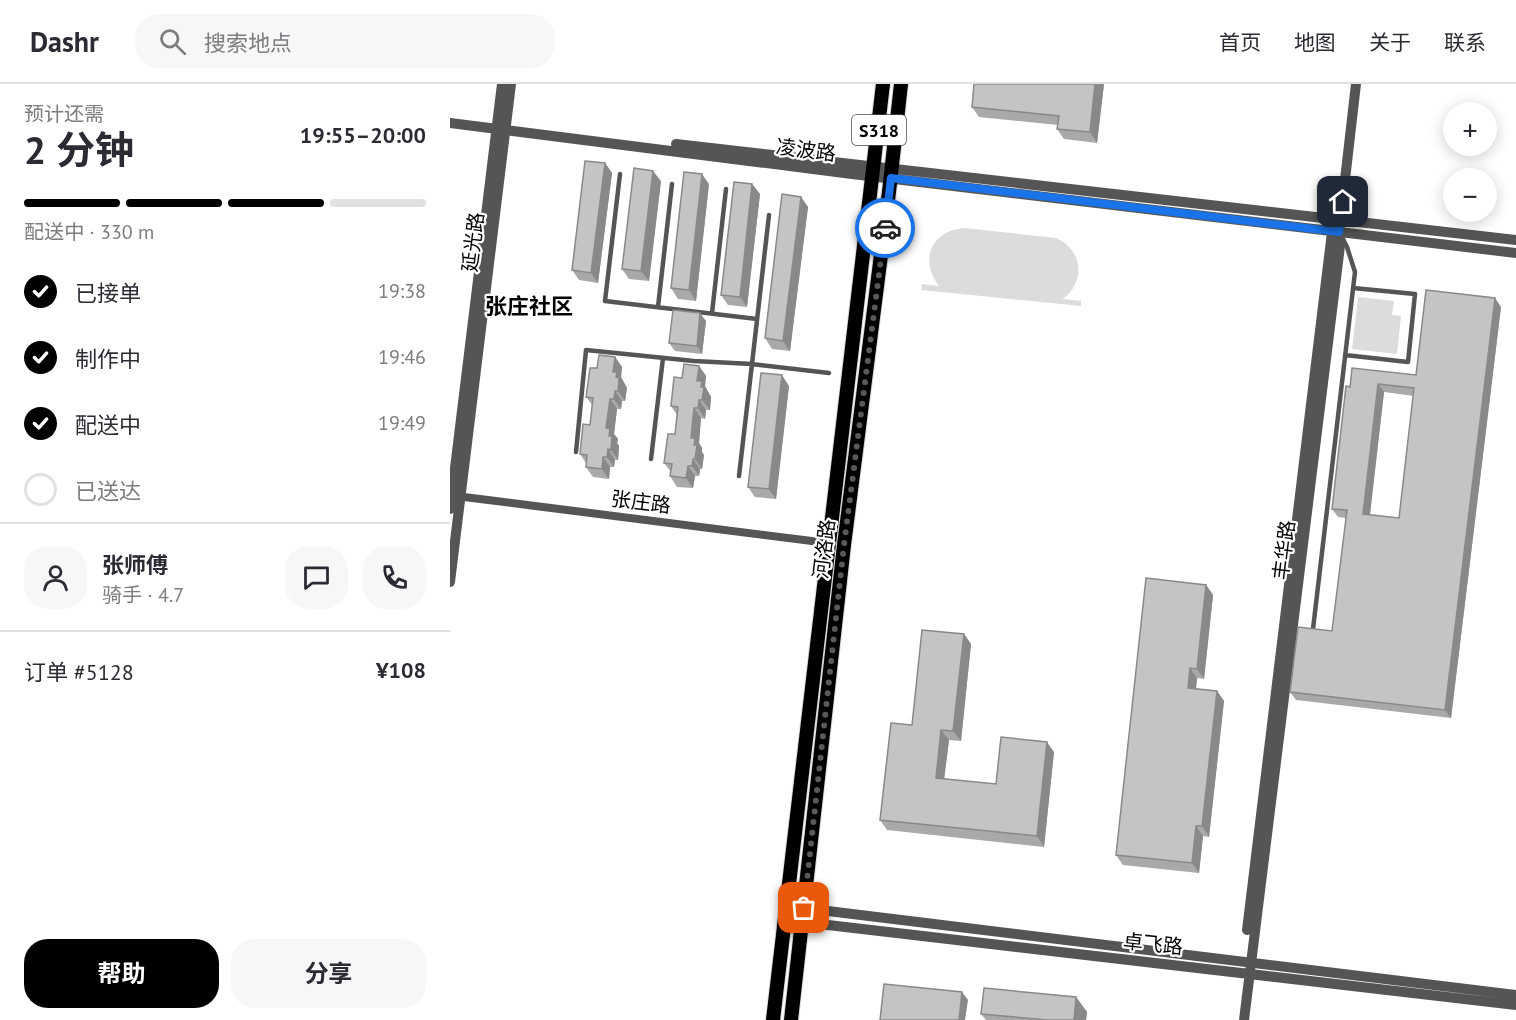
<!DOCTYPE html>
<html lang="zh">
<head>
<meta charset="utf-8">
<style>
  body { margin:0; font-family:"PT Sans","Noto Sans SC",sans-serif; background:#f7f7f7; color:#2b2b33; height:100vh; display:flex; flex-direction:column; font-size:22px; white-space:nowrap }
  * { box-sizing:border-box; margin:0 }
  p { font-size:20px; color:#7c7c81 }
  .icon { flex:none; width:33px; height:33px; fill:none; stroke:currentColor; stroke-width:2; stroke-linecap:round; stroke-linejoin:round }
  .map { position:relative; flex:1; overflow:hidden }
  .side { display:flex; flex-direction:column; background:#fff; width:450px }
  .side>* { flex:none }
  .buttons { position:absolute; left:993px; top:18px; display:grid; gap:12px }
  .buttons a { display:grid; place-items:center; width:54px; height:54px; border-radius:50%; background:#fff; box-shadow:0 3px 15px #0003; font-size:30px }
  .pin { position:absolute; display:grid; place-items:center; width:51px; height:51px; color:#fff; margin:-26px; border-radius:12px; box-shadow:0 3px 9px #0006 }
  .courier { position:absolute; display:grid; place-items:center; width:60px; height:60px; margin:-30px; border:4px solid #1a73e8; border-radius:50%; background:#fff; color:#222; box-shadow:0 2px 8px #0007 }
  .overview em { font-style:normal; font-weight:700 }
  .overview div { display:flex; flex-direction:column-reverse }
  .overview { display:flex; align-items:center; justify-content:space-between; height:102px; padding:0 24px }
  h1 { font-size:39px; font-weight:700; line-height:45px }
  .bar { display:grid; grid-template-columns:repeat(4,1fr); gap:9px 6px; align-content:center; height:72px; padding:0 24px }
  .bar i { height:8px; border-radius:4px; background:#e1e1e2 }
  .bar .active { background:#000 }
  .bar p { grid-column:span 4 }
  .line { display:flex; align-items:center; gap:15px; padding:0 24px; border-top:2px solid #e1e1e2 }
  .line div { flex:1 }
  .round { display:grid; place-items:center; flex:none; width:63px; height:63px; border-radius:24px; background:#f7f7f7 }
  ol { padding:0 24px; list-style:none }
  li { display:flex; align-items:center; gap:18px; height:66px }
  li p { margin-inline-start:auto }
  li .icon { padding:6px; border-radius:50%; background:#000; color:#fff; stroke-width:4 }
  li:last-child { color:#7c7c81 }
  li i { width:33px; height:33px; border:3px solid #e1e1e2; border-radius:50% }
  .cta { display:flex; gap:12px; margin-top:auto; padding:12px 24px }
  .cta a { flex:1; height:69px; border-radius:24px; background:#000; color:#fff; font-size:24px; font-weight:700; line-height:69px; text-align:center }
  .cta a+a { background:#f7f7f7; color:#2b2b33 }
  header { display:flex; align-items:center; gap:36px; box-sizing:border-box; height:84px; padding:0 30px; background:#fff; border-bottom:2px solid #e1e1e2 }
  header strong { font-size:28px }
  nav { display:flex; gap:33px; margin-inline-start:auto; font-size:21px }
  .search { width:420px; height:54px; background:#f7f7f7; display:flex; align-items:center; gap:15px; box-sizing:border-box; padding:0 21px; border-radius:24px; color:#7c7c81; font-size:22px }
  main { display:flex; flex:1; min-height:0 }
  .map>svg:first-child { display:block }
</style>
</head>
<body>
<header>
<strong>Dashr</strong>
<div class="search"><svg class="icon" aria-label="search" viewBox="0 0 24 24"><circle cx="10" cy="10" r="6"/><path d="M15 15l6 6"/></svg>搜索地点</div>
<nav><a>首页</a><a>地图</a><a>关于</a><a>联系</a></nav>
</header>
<main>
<section class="side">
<div class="overview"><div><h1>2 分钟</h1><p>预计还需</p></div><em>19:55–20:00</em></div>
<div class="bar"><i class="active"></i><i class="active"></i><i class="active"></i><i></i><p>配送中 · 330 m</p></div>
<ol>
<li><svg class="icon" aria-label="check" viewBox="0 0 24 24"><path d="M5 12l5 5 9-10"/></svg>已接单<p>19:38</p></li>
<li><svg class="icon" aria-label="check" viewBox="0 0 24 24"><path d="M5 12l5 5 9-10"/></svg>制作中<p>19:46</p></li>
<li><svg class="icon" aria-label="check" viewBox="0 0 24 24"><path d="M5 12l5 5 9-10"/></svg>配送中<p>19:49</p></li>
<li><i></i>已送达</li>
</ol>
<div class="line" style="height:108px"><a class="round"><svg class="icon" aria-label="person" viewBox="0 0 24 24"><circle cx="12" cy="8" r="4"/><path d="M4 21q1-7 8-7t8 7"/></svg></a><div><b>张师傅</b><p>骑手 · 4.7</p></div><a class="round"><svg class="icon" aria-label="chat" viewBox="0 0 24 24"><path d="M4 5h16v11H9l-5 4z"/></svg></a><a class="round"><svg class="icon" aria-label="phone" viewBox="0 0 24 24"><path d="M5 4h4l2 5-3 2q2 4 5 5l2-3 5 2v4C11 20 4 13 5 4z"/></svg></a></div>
<div class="line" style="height:78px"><div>订单 #5128</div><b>¥108</b></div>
<div class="cta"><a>帮助</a><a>分享</a></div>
</section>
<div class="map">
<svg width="1066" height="936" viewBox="0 0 1066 936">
  <rect width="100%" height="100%" fill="#fff"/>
  <path fill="#dcdcdc" d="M514 144 606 154C633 166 636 197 613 215L631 217V222L471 206 472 200 489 202C469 176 481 147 514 144Z
    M908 213 944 217 942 231 951 232 947 270 902 265Z"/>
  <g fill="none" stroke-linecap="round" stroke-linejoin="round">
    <g stroke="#dbdbdb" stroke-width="16">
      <path id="primary" d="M323 936 433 0
        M341 936 394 461 439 108 451 0"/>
    </g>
    <path stroke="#555" stroke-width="4.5" d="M170 90 155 217 307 235
      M319 131 302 280 379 289
      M208 223 222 100
      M262 229 276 105
      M895 271 958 278 965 210 903 204
      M126 368 136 266 244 277 302 280 289 392
      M201 375 213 274
      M863 545 905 188 897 163 892 153"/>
    <path stroke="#555" stroke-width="8" d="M6 412 378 459"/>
    <path stroke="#555" stroke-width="10" d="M0 39 402 90 1066 169
      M226 60 1066 156
      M0 425 52 0
      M0 498 61 0
      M337 822 1066 911
      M335 836 1066 921
      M797 846 883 140
      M794 936 890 162 889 148 906 0"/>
    <use href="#primary" stroke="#000" stroke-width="14"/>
  </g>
  <path fill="#a9a9a9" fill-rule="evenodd" d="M654 0 647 59 614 55 607 45 608 41 529 33 522 23Z
    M155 79 162 89 148 199 129 196 122 186Z
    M211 97 199 197 179 195 172 185Z
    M259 100 246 217 228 215 221 204Z
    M302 100 310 110 297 223 278 221 271 211Z
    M351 113 358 123 340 267 322 265 315 254Z
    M1051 223 1001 634 846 616 840 608 882 547 896 434 888 433 882 425 900 303 966 291ZM934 308 964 312 949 434 920 431Z
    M256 237 252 270 225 267 219 259Z
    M165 273 172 283 171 293 177 304 175 317H172L171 325H167L164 350 168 355 167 359 169 362 168 376H165L164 383H160L159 395 143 393 136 383V379L130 370 140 341 143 322 136 313 147 284Z
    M249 282 256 292 255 302 261 313 260 326H256L255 335 251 334 249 359 252 364V368L254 371 252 385H250L249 392H245L243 404 227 403 220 392 221 388 214 379 225 350 227 331 221 322Z
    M339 302 326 415 305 413 298 403Z
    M756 501 763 511 754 595 747 594 746 605 767 607 774 617 759 753 753 752 749 789 673 781 666 771Z
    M514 550 521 560 511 657 499 656 494 695 546 700 604 668 594 763 437 746 430 736 462 641Z
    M626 913 637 928 636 936H536L531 930Z"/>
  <path fill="#898989" d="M645 0H654L647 59 640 48Z
    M155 79 162 89 148 199 141 189Z
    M203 87 211 97 199 197 191 187Z
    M252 90 259 100 246 217 239 206Z
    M302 100 310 110 297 223 290 213Z
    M351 113 358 123 340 267 333 257Z
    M1045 214 1051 223 1001 634 995 626Z
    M250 229 256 237 252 270 247 262Z
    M165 273 172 283 171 293 177 304 175 317 168 307 163 288Z
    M249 282 256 292 255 302 261 313 260 326 252 316 247 297Z
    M332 291 339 302 326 415 319 405Z
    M928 300 934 308 919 438 913 430Z
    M165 307 172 317 171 325 164 315Z
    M160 315 167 325 164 350 168 355 167 359 169 362 168 376 161 366 156 344Z
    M249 316 256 326 255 335 248 324Z
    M244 324 251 334 249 359 252 364V368L254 371 252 385 245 375 241 354Z
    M158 365 165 376 164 383 157 373Z
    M153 373 160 383 159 395 152 385Z
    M243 375 250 385 249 392 242 382Z
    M238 382 245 392 243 404 236 394Z
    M756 501 763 511 754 595 747 585Z
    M514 550 521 560 511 657 503 647Z
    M740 584 747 594 745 614 738 604Z
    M767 607 774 617 759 753 752 742Z
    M491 646 499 656 493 704 486 694Z
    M597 658 604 668 594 763 587 752Z
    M746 742 753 752 749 789 742 779Z
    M512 908 518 916 515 936H509Z
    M626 913 637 928 636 936H624Z"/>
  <path fill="#c4c4c4" stroke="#898989" stroke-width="1.5" fill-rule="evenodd" d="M524 0H645L640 48 607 45 609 32 522 23Z
    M135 77 155 79 141 189 122 186Z
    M184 84 203 87 191 187 172 185Z
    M234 88 252 90 239 206 221 204Z
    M284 98 302 100 290 213 271 211Z
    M332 110 351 113 333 257 315 254Z
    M976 206 1045 214 995 626 840 608 848 543 882 547 897 426 882 425 896 302 900 303 902 284 966 291ZM928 300 964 304 949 434 913 430Z
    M223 226 250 229 247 262 219 259Z
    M149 271 165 273 163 288H167L166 293 169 294 168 307H165L164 315H160L156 344 160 345 159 352H162L161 366 158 365 157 373H153L152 385 136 383 137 371 130 370 133 340 140 341 143 314 136 313 140 284H147Z
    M234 280 249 282 247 297H252L251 303H254L252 316H249L248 324H244L241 354H245L244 361H247L245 375H243L242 382H238L236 394 220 392 222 380 214 379 218 350H225L228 323 221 322 224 293 232 294Z
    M311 289 332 291 319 405 298 403Z
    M696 494 756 501 747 585 740 584 738 604 767 607 752 742H746L742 779 666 771Z
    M472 546 514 550 503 647 491 646 486 694 546 700 551 653 597 658 587 752 430 736 441 639 462 641Z
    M434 900 512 908 509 936H430Z
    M534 904 626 913 624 936H597L531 930Z"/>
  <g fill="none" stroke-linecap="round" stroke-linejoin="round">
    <path stroke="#595959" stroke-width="6" stroke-dasharray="0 10.8" d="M354 824 394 461 435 144"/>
    <path stroke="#1a73e8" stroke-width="8" d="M435 144 441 94 889 148 893 118"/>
  </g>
  <g text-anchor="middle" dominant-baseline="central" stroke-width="4.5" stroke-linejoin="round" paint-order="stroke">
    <rect fill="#fff" stroke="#4c4c4c" stroke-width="1.5" x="402" y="31" width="54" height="30" rx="4.5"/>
    <g font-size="18" font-weight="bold" fill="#000">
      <text x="429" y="46">S318</text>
    </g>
    <g font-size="20" fill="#000" stroke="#fff">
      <text transform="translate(356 66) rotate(7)">凌波路</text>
      <text transform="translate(23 158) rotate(-83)">延光路</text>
      <text transform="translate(191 418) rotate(7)">张庄路</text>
      <text transform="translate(374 465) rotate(-83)">河洛路</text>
      <text transform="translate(834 466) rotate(-83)">丰华路</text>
      <text transform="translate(703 860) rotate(6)">卓飞路</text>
    </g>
    <g font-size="22" font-weight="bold" fill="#000" stroke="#fff">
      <text x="79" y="222">张庄社区</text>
    </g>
  </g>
</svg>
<div class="buttons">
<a>+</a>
<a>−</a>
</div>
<div class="pin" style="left:354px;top:824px;background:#ea580c"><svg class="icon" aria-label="bag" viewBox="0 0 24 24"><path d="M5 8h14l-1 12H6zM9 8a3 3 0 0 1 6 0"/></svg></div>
<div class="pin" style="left:893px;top:118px;background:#1f2937"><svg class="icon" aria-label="home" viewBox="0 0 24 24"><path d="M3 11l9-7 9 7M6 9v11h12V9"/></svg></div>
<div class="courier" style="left:435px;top:144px"><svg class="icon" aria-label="car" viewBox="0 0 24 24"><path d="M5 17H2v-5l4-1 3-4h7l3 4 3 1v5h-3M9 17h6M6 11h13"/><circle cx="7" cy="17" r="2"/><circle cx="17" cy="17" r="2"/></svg></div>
</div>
</main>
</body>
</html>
